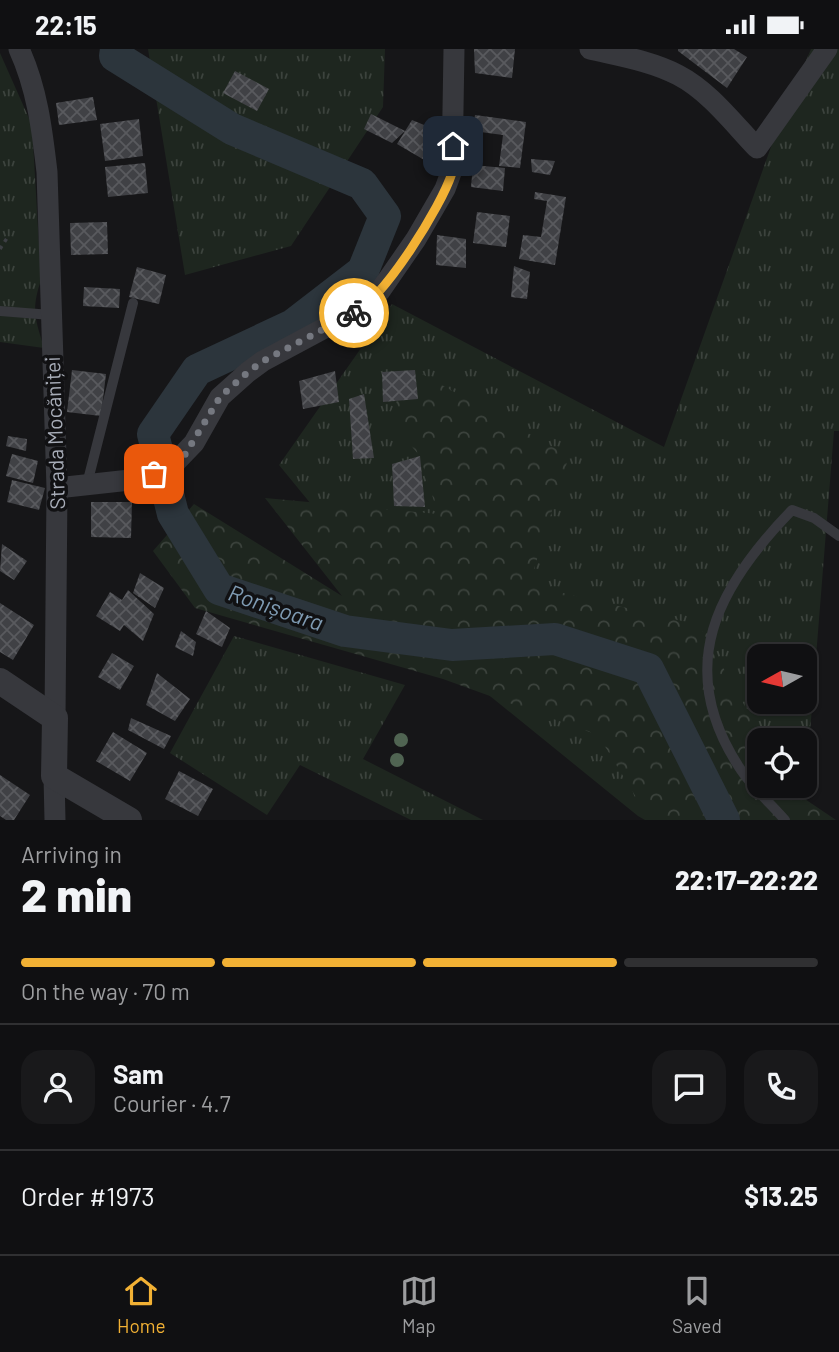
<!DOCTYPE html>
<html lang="en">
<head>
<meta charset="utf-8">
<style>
  body { margin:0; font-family:Barlow,sans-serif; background:#19191b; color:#f1f3f6; height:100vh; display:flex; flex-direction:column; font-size:26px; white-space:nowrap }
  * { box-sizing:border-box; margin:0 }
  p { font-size:23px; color:#9c9d9f }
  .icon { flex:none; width:38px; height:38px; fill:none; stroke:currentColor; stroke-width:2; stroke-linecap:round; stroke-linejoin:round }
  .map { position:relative; height:771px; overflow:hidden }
  .details { display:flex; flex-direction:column; background:#101012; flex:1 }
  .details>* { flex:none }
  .needle { width:46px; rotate:262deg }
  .buttons { position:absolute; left:747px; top:595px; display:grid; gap:14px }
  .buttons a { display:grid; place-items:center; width:70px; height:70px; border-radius:14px; background:#101012; box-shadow:0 2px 5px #0004,0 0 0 2px #303032; font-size:35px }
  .pin { position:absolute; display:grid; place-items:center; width:60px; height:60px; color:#fff; margin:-30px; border-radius:14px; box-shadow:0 4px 10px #0006 }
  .courier { position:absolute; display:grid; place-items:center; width:70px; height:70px; margin:-35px; border:5px solid #f2b134; border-radius:50%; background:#fff; color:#222; box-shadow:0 2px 9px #0007 }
  .headline em { font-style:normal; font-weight:800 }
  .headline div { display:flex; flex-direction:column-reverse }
  .headline { display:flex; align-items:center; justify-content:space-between; height:119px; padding:0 21px }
  h1 { font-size:46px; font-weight:800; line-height:52px }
  .bar { display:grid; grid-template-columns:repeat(4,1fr); gap:10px 7px; align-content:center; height:84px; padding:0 21px }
  .bar i { height:9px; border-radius:5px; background:#303032 }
  .bar .on { background:#f2b134 }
  .bar p { grid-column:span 4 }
  .line { display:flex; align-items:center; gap:18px; padding:0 21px; border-top:2px solid #303032 }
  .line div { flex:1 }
  .round { display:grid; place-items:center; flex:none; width:74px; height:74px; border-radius:21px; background:#19191b }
  .status { display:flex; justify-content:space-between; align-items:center; height:49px; padding:0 35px; background:#101012; direction:ltr }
  .status svg { height:19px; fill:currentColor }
  .tab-bar { display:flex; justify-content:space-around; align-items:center; height:98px; border-top:2px solid #303032; background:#101012; font-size:19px; color:#9c9d9f }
  .tab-bar a { display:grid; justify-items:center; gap:4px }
  .tab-bar .on { color:#f2b134 }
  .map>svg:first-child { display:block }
</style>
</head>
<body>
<div class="status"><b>22:15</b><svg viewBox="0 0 49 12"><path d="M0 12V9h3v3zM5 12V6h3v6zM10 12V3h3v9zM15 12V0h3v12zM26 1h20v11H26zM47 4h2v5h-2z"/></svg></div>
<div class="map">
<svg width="839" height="771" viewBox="0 0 839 771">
  <defs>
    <pattern id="grass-tufts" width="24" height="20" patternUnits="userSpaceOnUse" patternTransform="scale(1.75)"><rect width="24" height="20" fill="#1e261f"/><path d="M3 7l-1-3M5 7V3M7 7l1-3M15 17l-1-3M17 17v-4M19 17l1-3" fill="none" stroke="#3c433d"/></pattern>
    <pattern id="forest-crowns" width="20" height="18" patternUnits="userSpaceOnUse" patternTransform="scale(1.75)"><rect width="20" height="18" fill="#1e261f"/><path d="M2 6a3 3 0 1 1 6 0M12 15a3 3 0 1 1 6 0" fill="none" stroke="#3c433d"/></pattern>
    <pattern id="building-cross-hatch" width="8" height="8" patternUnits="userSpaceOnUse" patternTransform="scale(1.75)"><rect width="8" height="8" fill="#404145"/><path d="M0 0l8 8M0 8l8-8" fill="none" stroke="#595a5e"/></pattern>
  </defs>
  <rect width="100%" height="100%" fill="#161618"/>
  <path fill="url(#grass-tufts)" fill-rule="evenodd" d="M148 0H385L383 58 291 197 185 226Z
    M811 0H839V382H834L803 771H645L638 767 426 595 279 416 392 255 664 398 782 67ZM760 607H805V653H760ZM760 691H805V737H760Z
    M0 4 32 76 41 231C31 261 35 269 44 299L0 293Z
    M234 587 405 636 363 710 483 771H411L300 716 267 766 170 704Z"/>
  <path fill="url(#forest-crowns)" d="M415 321 569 407 529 536 699 576 764 691H760V737H790L793 742 836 771H650L598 686 443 630 195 559 153 502 194 455 342 547 265 449 438 465 420 407 387 369Z"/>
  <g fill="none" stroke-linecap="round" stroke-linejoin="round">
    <path stroke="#2c353c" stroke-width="32" d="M116 0 115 7 232 80 362 135 385 167 363 222 293 276 197 321 153 385 173 465 219 540 345 582 452 596 555 590 648 620 724 771"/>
  </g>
  <path fill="url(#building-cross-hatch)" d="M474 0H515L512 29 475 24Z
    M678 0H734L747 8 727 39 678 2Z
    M235 22 269 40 257 62 223 44Z
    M93 48 97 71 59 76 56 54Z
    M371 65 405 82 392 94 364 80Z
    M475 66 526 73 520 119 499 117 503 86 473 82Z
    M139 70 143 107 105 112 100 75Z
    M412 71 446 85 426 112 397 95Z
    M531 110 555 112 550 126 532 123Z
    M145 114 148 144 108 148 105 118Z
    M473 116 505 119 503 142 471 138Z
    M535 143 566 148 555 216 519 210 523 186 541 188 547 152 534 150Z
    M477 163 510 167 506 198 473 194Z
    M107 173 108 205 71 206 70 174Z
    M437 186 466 190V219L436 216Z
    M514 217 530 223 527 250 511 248Z
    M137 218 166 226 159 255 129 248Z
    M84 238 120 240 119 259 83 257Z
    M72 321 106 325 101 367 67 363Z
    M415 321 418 350 383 353 382 323Z
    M335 322 339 353 303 360 299 332Z
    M364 345 374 409 353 410 349 350Z
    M8 387 27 390 26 402 6 397Z
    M12 405 38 412 33 434 6 427Z
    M420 407 425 458 394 457 392 415Z
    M12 431 45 439 39 461 7 453Z
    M91 453H132L131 489 91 488Z
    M2 495 27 512 14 531 0 522Z
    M140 524 164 539 155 559 133 544Z
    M128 541 154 565 143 592 124 576 120 582 96 567 110 543 122 551Z
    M0 554 34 576 13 611 0 603Z
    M206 562 230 579 222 598 196 585Z
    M181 582 196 593 193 607 175 598Z
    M112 604 134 617 120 641 98 628Z
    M157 624 190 650 175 672 146 656Z
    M131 669 171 687 164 700 128 681Z
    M113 683 147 704 130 732 96 712Z
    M179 722 213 740 198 767 165 750Z
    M0 726 30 746 14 771H6L0 767Z"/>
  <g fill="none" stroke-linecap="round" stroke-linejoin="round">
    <path stroke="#3d3f44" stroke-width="3.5" stroke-dasharray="3.5 5" stroke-linecap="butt" d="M0 200 9 186"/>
    <path stroke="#37383d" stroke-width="10" d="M0 262 51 266
      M87 435 133 254
      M785 771C770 754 751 737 739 718 674 618 717 538 792 461L814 469 839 487"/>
    <path stroke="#37383d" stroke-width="21" d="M19 0C37 39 42 80 47 123L57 439 55 669
      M590 0C620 7 651 12 678 26 709 42 733 74 757 99L827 0
      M57 439 139 430 169 420 194 394 220 348 248 323 263 312 360 260 380 242 416 190 445 140 452 121 454 0
      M54 727 55 771"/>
    <path stroke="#37383d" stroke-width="26" d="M0 632 55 669 54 727 129 771"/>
  </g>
  <g fill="#506452">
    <circle cx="401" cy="691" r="7"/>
    <circle cx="397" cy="711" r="7"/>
  </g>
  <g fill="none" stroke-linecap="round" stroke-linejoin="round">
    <path stroke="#757880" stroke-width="7" stroke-dasharray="0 12.6" d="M154 425 169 420 184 407 220 348 248 323 263 312 354 264"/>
    <path stroke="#f2b134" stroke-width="9" d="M354 264C385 248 441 158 452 124 454 116 453 106 453 97"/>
  </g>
  <g text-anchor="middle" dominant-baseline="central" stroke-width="7" stroke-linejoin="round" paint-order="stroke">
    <g font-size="21" fill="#a8adb8" stroke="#111113">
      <text transform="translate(54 384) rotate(-92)">Strada Mocăniței</text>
    </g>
    <g font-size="23" font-style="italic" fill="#7f9bb3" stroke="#111113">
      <text transform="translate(276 558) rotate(19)">Ronișoara</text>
    </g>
  </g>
</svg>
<div class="buttons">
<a><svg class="needle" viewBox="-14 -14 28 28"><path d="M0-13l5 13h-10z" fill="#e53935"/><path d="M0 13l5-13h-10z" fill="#9c9d9f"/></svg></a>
<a><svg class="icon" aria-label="locate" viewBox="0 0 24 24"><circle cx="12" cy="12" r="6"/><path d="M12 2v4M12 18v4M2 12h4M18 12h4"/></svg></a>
</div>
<div class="pin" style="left:154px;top:425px;background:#ea580c"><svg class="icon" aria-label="bag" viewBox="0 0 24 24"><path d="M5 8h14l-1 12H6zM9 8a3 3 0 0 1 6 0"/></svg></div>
<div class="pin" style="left:453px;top:97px;background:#1f2937"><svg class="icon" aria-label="home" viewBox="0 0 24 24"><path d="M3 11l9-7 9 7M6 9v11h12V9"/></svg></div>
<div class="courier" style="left:354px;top:264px"><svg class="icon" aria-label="bike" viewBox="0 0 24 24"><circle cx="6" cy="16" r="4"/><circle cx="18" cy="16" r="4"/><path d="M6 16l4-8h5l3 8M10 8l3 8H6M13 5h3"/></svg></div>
</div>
<section class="details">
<div class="headline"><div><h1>2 min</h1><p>Arriving in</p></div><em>22:17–22:22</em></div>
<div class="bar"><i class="on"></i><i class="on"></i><i class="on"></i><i></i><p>On the way · 70 m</p></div>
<div class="line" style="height:126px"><a class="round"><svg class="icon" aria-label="person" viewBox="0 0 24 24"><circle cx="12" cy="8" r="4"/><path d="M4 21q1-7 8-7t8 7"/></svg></a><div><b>Sam</b><p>Courier · 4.7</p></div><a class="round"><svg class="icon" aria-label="chat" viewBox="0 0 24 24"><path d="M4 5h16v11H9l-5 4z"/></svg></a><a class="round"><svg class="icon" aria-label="phone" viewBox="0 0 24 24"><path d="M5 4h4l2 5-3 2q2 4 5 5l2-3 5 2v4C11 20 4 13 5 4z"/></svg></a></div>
<div class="line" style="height:91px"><div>Order #1973</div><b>$13.25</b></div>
</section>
<nav class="tab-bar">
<a class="on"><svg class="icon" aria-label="home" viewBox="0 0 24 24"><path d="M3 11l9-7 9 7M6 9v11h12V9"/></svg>Home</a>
<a><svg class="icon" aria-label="map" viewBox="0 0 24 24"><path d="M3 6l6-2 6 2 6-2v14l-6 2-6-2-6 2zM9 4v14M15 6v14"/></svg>Map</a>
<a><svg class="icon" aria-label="saved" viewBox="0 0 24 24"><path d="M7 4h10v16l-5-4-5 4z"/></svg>Saved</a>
</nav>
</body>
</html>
